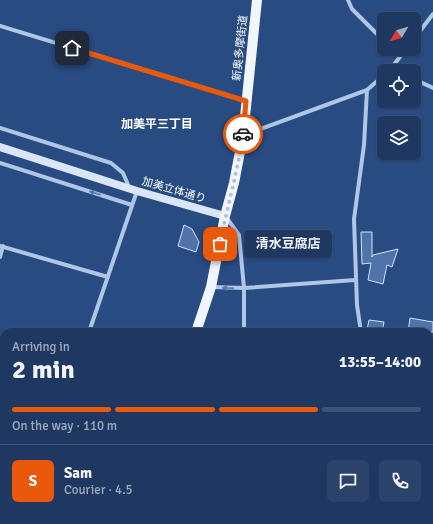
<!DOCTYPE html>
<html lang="en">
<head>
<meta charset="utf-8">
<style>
  body { margin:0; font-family:Signika,"Noto Sans JP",sans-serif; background:#2b436b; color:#f1f3f6; height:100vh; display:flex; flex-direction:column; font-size:15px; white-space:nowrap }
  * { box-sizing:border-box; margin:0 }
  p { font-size:13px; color:#a1acbe }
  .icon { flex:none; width:22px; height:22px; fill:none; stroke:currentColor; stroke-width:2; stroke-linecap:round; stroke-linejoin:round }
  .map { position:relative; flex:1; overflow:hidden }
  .sheet { position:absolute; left:0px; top:328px; width:433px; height:196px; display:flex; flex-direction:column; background:#1e3862; border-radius:12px 12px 0 0; box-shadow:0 1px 3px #0004,0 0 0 1px #3c5277 }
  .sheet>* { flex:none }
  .needle { width:26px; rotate:232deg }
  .fabs { position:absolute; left:377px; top:12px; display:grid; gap:8px }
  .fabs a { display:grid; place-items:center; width:44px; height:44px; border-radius:6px; background:#1e3862; box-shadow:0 1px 3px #0004,0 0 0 1px #3c5277; font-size:20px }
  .pin { position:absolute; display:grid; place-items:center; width:34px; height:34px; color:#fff; margin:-17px; border-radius:8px; box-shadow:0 2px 6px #0006 }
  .courier { position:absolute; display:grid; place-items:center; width:40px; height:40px; margin:-20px; border:3px solid #ea580c; border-radius:50%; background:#fff; color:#222; box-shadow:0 1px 5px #0007 }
  .bubble { position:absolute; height:28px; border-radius:6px; background:#1e3862; box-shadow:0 1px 3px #0004,0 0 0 1px #3c5277; font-size:13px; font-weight:700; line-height:28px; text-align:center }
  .summary em { font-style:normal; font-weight:700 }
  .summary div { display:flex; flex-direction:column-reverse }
  .summary { display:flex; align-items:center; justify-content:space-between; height:68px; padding:0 12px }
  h1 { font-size:26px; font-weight:700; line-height:30px }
  .bar { display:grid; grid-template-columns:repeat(4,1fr); gap:6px 4px; align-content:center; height:48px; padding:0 12px }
  .bar i { height:5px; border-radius:3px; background:#3c5277 }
  .bar .active { background:#ea580c }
  .bar p { grid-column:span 4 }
  .line { display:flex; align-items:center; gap:10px; padding:0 12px; border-top:1px solid #3c5277 }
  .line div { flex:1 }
  .round { display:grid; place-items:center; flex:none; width:42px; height:42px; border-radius:6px; background:#2b436b }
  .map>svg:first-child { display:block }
</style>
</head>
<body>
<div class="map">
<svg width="433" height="524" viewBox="0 0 433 524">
  <rect width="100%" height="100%" fill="#284b82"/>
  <path fill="#3c649f" d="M0 427 4 428V508H0Z"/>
  <path fill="#5074aa" stroke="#d3e1f5" d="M184 225 192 229 199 242 196 252 178 246Z
    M361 232H372V257L373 255 398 249 392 267 387 265 383 284 368 280 371 263 362 264Z
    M410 318 433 322V332H408Z
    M369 320 384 322 382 332 367 330Z"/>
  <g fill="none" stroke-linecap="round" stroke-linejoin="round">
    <path stroke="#b0c6e6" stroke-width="4" d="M348 0 352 9 384 41
      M0 26 246 101
      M414 39 433 14
      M392 49 400 57
      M393 67 400 71
      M389 71 406 49
      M414 79 433 88
      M0 128 111 163 123 173 129 187
      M244 135 367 90 384 75
      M0 163 132 205
      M226 217 239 235 244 288V332
      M0 246 108 277
      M0 257 3 246
      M212 287 244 288 355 280
      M89 332 137 191
      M361 332 357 305 354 219 364 145 367 90
      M0 421 4 423
      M429 513H433
      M0 515H4
      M261 520 263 524
      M26 524 27 520"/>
    <path stroke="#dae5f6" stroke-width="8" d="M0 147 137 191 225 216"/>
    <path stroke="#f1f5fd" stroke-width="10" d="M196 332 211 287 225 216 234 183 243 136 257 0
      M137 524 138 520"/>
  </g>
  <defs><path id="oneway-solid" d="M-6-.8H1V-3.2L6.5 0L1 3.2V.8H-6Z"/></defs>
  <g fill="#5876a5">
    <use href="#oneway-solid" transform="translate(95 193) rotate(-163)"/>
    <use href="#oneway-solid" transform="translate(228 288) rotate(-178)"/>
  </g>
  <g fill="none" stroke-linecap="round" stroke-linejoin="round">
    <path stroke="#b4c0d3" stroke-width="4" stroke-dasharray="0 7.2" d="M220 244C227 207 238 171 243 134"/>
    <path stroke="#ea580c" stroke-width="5" d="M72 48 246 101 243 134"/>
  </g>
  <g text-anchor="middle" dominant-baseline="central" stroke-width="3.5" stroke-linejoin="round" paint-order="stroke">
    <g font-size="11" fill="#fff" stroke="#284b82">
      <text transform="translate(240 48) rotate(-84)">新奥多摩街道</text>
      <text transform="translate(174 190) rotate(16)">加美立体通り</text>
    </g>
    <g font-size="12" font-weight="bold" fill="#fff" stroke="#284b82">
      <text x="157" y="124">加美平三丁目</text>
    </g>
  </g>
</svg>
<div class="fabs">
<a><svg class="needle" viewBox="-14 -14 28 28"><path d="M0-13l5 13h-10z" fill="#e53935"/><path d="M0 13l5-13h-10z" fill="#a1acbe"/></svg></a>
<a><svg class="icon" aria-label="locate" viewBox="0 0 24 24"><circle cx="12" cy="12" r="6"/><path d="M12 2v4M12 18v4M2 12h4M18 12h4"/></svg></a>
<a><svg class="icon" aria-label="layers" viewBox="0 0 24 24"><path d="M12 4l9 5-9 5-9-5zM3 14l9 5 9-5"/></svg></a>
</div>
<div class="pin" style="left:220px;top:244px;background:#ea580c"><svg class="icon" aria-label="bag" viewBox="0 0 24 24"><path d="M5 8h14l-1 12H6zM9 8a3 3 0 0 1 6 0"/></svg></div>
<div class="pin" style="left:72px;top:48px;background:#1f2937"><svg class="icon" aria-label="home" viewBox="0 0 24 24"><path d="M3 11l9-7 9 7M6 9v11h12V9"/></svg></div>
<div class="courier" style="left:243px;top:134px"><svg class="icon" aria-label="car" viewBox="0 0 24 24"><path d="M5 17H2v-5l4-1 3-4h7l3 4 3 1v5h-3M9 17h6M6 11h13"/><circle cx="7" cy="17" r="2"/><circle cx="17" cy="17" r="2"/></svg></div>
<div class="bubble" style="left:244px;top:230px;width:88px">清水豆腐店</div>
<section class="sheet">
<div class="summary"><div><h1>2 min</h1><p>Arriving in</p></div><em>13:55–14:00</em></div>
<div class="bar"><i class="active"></i><i class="active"></i><i class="active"></i><i></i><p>On the way · 110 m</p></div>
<div class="line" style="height:72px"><b class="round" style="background:#ea580c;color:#fff">S</b><div><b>Sam</b><p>Courier · 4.5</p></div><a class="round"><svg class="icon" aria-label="chat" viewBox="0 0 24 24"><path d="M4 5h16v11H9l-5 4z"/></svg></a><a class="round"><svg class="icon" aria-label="phone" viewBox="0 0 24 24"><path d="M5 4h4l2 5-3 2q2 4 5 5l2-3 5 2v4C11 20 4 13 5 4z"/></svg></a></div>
</section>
</div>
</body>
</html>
